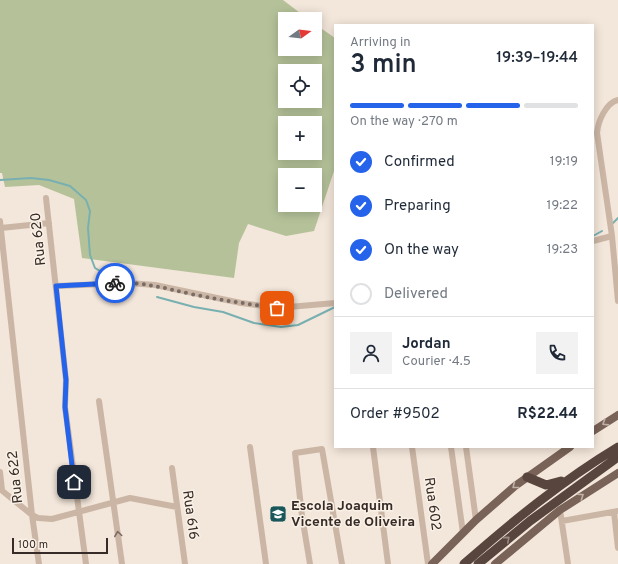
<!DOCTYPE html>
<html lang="en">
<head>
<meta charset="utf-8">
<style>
  body { margin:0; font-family:Overpass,sans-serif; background:#f2f2f3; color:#1f2937; height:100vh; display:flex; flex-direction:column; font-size:15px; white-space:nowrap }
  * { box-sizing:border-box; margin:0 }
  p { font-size:13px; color:#747a83 }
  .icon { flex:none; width:22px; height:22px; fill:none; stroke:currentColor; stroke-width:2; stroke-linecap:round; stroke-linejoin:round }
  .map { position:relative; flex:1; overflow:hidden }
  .panel { position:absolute; left:334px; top:24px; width:260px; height:424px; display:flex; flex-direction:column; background:#fff; border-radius:0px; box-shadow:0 2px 10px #0003 }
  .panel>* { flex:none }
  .needle { width:26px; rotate:75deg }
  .buttons { position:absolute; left:278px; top:12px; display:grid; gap:8px }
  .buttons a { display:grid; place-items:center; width:44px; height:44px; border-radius:0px; background:#fff; box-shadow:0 2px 10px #0003; font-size:20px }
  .scale { position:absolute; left:12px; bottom:10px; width:96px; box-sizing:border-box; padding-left:4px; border:2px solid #372b27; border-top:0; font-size:11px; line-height:14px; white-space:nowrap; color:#372b27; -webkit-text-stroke:3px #faf1e6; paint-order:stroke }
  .pin { position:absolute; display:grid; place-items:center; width:34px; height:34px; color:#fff; margin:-17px; border-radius:8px; box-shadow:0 2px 6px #0006 }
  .courier { position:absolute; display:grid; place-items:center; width:40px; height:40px; margin:-20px; border:3px solid #2563eb; border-radius:50%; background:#fff; color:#222; box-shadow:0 1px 5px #0007 }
  .headline em { font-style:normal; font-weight:600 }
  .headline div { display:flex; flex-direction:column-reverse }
  .headline { display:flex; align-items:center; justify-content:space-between; height:68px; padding:0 16px }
  h1 { font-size:26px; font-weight:600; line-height:30px }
  .bar { display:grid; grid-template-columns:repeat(4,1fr); gap:6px 4px; align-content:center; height:48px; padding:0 16px }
  .bar i { height:5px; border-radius:3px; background:#e0e1e3 }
  .bar .current { background:#2563eb }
  .bar p { grid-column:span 4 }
  .line { display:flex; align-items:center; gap:10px; padding:0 16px; border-top:1px solid #e0e1e3 }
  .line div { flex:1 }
  .round { display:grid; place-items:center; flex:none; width:42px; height:42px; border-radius:0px; background:#f2f2f3 }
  ol { padding:0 16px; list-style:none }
  li { display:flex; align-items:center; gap:12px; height:44px }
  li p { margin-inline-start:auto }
  li .icon { padding:4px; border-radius:50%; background:#2563eb; color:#fff; stroke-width:4 }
  li:last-child { color:#747a83 }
  li i { width:22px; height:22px; border:2px solid #e0e1e3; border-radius:50% }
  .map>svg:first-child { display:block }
</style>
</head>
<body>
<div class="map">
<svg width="618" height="564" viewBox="0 0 618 564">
  <rect width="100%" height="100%" fill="#f3e6da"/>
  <path fill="#b5c299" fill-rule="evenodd" d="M0 0H283L308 19H285V49H315V24L335 38V168L314 231 286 236 248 224 239 243 234 278 82 258 74 199 39 185 5 187 2 173H0ZM285 71H315V101H285ZM285 123H315V153H285ZM285 175H315V205H285Z"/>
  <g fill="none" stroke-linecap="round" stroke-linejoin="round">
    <path stroke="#78b0b1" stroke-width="2" d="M0 180 31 178 49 180 70 186 86 200 90 211 88 228 90 255 95 268 110 277 131 280
      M613 223 618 218
      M593 236 602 231
      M157 297 194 307 223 312 254 323 281 327 298 325 335 307"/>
    <path stroke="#cbb6a5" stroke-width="6" d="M618 100C606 103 598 121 597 133L612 236 618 301
      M46 198 66 380 65 407 86 564
      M0 221 32 515 39 564
      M1 228 49 223
      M593 241 612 236
      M56 286 129 283 155 285 241 303 277 308 335 303
      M99 401 122 564
      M250 447 266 564
      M373 447 388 564
      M412 447 428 564
      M451 447 463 533
      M466 447 476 520
      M172 468 185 564
      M0 472 2 490
      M0 489 32 515 38 518 52 519 130 498 177 507
      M560 510 568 564
      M614 512 618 548
      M562 521 618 511
      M310 564 302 516 295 453 322 449 342 564"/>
    <path stroke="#796257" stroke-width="8" d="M593 431 618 415
      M432 564 476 520 515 486 570 447
      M495 564 560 510 618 473"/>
    <path stroke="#58453d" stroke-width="9" d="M527 477 546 485 561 481
      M464 564C513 521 563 480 618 447
      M478 564 530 521 618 457"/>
  </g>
  <defs><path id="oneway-chevron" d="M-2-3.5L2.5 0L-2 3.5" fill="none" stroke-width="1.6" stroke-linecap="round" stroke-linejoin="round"/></defs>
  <g stroke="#c0b1a6">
    <use href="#oneway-chevron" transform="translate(605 423) rotate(148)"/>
    <use href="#oneway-chevron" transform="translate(515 486) rotate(141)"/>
    <use href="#oneway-chevron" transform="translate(581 496) rotate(-34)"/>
  </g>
  <use stroke="#7a6a60" href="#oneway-chevron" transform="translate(118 534) rotate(-98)"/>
  <use stroke="#998a81" href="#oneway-chevron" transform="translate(507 539) rotate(-41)"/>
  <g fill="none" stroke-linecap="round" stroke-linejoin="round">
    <path stroke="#796c66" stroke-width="4" stroke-dasharray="0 7.2" d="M115 283C144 282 164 288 191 294 220 300 248 304 277 308"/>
    <path stroke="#2563eb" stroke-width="5" d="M74 482 65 407 66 380 56 286 115 283"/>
  </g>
  <defs>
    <g id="school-square" transform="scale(0.9)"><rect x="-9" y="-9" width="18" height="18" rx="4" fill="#1b575a" stroke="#faf1e6"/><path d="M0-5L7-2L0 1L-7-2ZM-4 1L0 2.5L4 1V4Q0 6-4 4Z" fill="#fff"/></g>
  </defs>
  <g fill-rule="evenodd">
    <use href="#school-square" x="278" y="514"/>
  </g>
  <g text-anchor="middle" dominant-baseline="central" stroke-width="3" stroke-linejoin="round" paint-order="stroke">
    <g font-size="14" fill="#372b27" stroke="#faf1e6">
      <text transform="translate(39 239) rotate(-96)">Rua 620</text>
      <text transform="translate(16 477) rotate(-96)">Rua 622</text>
      <text transform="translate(432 504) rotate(82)">Rua 602</text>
      <text transform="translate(190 515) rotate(82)">Rua 616</text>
    </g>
    <g font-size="14" font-weight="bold" fill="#372b27" stroke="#faf1e6" text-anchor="start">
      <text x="291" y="506">Escola Joaquim<tspan x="291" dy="16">Vicente de Oliveira</tspan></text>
    </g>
  </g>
</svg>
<div class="buttons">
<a><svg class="needle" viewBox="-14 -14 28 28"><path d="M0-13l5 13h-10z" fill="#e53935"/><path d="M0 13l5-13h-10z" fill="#747a83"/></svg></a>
<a><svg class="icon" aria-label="locate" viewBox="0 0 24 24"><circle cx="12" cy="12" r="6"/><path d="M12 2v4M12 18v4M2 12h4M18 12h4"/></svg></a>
<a>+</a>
<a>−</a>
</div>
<div class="scale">100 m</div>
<div class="pin" style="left:277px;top:308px;background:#ea580c"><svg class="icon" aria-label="bag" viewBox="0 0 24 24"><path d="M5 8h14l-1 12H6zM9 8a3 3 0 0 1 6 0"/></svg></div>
<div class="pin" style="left:74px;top:482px;background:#1f2937"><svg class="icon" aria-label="home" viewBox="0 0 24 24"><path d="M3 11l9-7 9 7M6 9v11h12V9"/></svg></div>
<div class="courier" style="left:115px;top:283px"><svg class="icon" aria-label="bike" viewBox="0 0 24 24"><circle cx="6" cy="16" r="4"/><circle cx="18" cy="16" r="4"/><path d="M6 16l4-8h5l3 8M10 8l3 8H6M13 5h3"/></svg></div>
<section class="panel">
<div class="headline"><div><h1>3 min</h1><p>Arriving in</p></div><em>19:39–19:44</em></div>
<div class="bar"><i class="current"></i><i class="current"></i><i class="current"></i><i></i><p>On the way · 270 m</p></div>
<ol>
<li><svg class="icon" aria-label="check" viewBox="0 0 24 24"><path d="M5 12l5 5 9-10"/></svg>Confirmed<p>19:19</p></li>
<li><svg class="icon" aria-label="check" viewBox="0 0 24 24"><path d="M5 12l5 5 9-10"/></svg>Preparing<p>19:22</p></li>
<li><svg class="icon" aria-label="check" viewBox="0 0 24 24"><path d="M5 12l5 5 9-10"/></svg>On the way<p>19:23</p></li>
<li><i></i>Delivered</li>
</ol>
<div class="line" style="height:72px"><a class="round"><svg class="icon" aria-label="person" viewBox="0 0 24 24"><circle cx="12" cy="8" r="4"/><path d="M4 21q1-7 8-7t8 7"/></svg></a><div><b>Jordan</b><p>Courier · 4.5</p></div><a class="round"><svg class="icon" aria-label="phone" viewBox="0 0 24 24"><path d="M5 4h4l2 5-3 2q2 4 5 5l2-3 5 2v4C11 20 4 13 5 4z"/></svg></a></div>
<div class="line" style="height:52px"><div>Order #9502</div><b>R$22.44</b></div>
</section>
</div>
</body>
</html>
